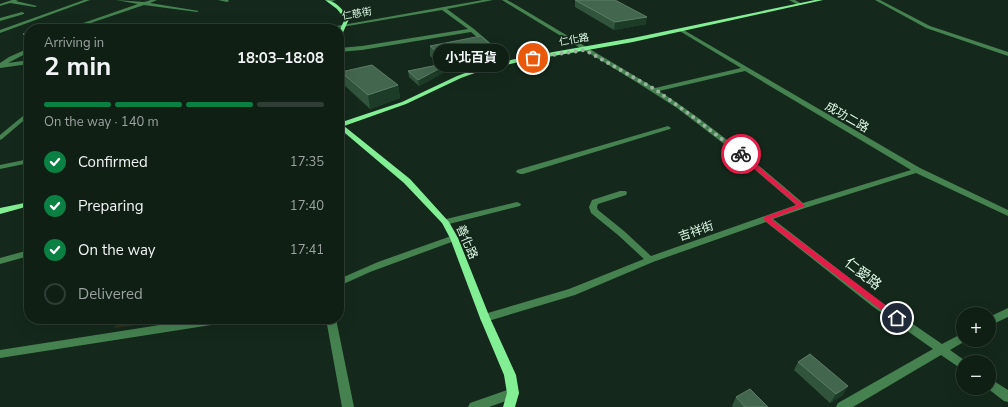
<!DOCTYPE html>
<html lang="en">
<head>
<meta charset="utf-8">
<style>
  body { margin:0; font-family:"Nunito Sans","Noto Sans TC",sans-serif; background:#1d2c22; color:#f1f3f6; height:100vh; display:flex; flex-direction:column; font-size:15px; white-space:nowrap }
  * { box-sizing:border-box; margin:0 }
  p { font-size:13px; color:#9ba2a0 }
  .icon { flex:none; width:22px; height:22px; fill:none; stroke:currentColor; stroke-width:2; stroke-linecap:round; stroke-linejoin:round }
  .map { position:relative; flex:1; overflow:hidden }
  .panel { position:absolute; left:24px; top:24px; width:320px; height:300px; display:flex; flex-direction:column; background:#0f1f14; border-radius:16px; box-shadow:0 4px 16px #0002,0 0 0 1px #2f3d34 }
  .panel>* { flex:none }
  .fabs { position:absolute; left:956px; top:307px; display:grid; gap:8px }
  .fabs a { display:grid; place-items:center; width:40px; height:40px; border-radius:50%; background:#0f1f14; box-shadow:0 4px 16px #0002,0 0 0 1px #2f3d34; font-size:20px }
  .pin { position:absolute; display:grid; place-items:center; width:34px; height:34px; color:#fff; margin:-17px; border:2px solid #fff; border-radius:50%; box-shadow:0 1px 4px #0007 }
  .courier { position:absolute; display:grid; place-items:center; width:40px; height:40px; margin:-20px; border:3px solid #e11d48; border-radius:50%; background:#fff; color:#222; box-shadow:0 1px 5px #0007 }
  .bubble { position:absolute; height:28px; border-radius:14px; background:#0f1f14; box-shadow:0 4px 16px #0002,0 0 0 1px #2f3d34; font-size:13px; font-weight:700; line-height:28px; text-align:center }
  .head em { font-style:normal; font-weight:700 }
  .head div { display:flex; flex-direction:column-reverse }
  .head { display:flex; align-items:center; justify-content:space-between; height:68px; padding:0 20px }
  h1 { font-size:26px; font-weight:700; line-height:30px }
  .bar { display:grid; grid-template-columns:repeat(4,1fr); gap:6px 4px; align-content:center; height:48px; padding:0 20px }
  .bar i { height:5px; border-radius:3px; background:#2f3d34 }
  .bar .selected { background:#0b8043 }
  .bar p { grid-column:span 4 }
  ol { padding:0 20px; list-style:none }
  li { display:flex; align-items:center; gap:12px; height:44px }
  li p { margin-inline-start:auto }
  li .icon { padding:4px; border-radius:50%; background:#0b8043; color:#fff; stroke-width:4 }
  li:last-child { color:#9ba2a0 }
  li i { width:22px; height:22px; border:2px solid #2f3d34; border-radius:50% }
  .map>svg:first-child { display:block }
</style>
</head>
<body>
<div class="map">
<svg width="1008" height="407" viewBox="0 0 1008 407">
  <rect width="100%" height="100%" fill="#14291b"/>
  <path fill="#303218" d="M121 319H179L114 328Z"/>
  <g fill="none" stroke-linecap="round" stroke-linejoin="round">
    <path fill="#458250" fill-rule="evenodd" d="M12 0H18L16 1 37 6 35 7 10 3 0 6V4Z
      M84 0H90L0 33V30Z
      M116 0 144 2 151 0H157L150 3 199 11 197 12 144 5 73 29H66L138 4Z
      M218 0H228L229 1 227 2Z
      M328 0H336L329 2 327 1Z
      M483 0H493L447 9 474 29 511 61V63H507L471 32 362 50 339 52V48L362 46 468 29 442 10 330 29H320Z
      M502 0H507L516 5 655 88 741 68 678 30 682 29 920 168 1008 210V216L916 173 805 208 773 219 878 300 942 344 963 333V340H967L950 350 967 362H963V370L941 355 853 407H836L838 403 933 349 872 306 766 222 653 262 575 295 485 322 481 321 480 318 481 315 569 289 644 259 618 235 591 213 589 207 592 200 620 191H626L627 193 626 195 598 204 597 207 598 210 624 231 651 256 796 205 732 150 677 108 638 83ZM745 71 911 170 803 203C757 164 711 124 659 91Z
      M789 0H795L802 4 798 5Z
      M875 0H880L930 26 1008 52V56L926 28Z
      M22 12 24 13V14L0 21V18Z
      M23 33 29 34V36L23 35Z
      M29 48V52L8 63 29 60V64L0 68V63L9 57Z
      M29 111V116L2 139 0 140V135Z
      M668 126 671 128 670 129 523 174H520L516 172 517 170Z
      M29 159V163L0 169V165Z
      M517 202 521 204 520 206 445 225 441 222 442 220Z
      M454 235 458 238 457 240 370 272 339 286V279L378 262Z
      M29 250V256L0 264V258Z
      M1008 308V317L989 326V317Z
      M198 319H229L228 322 224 323 0 358V350Z
      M326 319H336L354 407H342Z
      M989 378 1008 390V402L1004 401 987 388H989Z
      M513 388 517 389 519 393 517 397 489 407H468L470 403Z"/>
    <path fill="#83ef95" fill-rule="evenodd" d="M325 0C336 0 343 10 349 19L341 37H339V31L345 19 337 9Z
      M815 0H823L633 42 519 62 483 70 461 78 406 104 344 126 410 179 449 222 458 238 490 318 516 375 519 393 515 407H503L507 393 504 375 480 318 450 238 442 223 404 183 339 128V123L402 102 457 76 479 68 519 58 633 38Z
      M29 202V206L0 214V208Z"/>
  </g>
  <path fill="#30553c" d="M575 0 646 24 614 30 575 7Z
    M430 46 493 57 444 67 445 72 419 86 409 77 408 71 440 64 430 56Z
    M341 72 398 85 400 98 370 109 344 85Z
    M798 362 843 395 830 403 794 370Z
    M736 397 768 407H733L732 406Z"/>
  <path fill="#1d3c27" d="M647 17 646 24 614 30 615 22Z
    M493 47V57L444 67 445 72 419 86 418 80 444 67 443 58Z
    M398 85 400 98 370 109 368 95Z
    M848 386 843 395 830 403 836 394Z"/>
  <path fill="#43664e" stroke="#5c7e66" d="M575 0H615L647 17 615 22Z
    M481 36 493 47 443 58 430 46Z
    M443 64 444 66 418 80 408 71Z
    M372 65 398 85 368 95 341 72Z
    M810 354 848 386 836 394 798 362Z
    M750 389 768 407H745L736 397Z"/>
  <path fill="#e11d48" d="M739 153H743L805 206 771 219 900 316 901 318 900 320H894L764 220V217L797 205 739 156Z"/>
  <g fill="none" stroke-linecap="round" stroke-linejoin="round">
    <path stroke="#99b2a0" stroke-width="4" stroke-dasharray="0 7.2" d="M533 58 585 50 656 90 692 116 741 154"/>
  </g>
  <g text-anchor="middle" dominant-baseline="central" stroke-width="3.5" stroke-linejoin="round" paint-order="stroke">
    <g font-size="10" fill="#e0fbe7" stroke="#14291b">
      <text transform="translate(357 14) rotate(-10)">仁慈街</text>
      <text transform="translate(574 40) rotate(-10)">仁化路</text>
    </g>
    <g font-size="12" fill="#e0fbe7" stroke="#14291b">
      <text transform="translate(847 117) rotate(30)">成功二路</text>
      <text transform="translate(696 231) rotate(-19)">吉祥街</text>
      <text transform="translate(467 242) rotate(67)">善化路</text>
    </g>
    <g font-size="14" fill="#e0fbe7" stroke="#14291b">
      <text transform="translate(863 274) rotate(38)">仁愛路</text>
    </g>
  </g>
</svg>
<div class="fabs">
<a>+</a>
<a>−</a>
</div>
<div class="pin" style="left:533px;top:58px;background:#ea580c"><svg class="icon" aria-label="bag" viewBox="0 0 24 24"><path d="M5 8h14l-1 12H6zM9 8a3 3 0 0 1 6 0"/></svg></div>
<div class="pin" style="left:897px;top:318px;background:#1f2937"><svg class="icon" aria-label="home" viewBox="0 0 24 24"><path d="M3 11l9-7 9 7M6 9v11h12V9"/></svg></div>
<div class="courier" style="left:741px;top:154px"><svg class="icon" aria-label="bike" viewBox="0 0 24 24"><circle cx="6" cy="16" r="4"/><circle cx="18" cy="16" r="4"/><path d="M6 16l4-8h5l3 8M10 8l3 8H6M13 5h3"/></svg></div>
<div class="bubble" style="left:433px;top:44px;width:76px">小北百貨</div>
<section class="panel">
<div class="head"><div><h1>2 min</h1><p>Arriving in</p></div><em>18:03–18:08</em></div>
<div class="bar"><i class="selected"></i><i class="selected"></i><i class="selected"></i><i></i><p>On the way · 140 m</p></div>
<ol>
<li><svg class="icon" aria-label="check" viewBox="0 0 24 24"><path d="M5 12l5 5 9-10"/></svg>Confirmed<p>17:35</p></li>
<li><svg class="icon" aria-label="check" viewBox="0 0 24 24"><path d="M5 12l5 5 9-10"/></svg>Preparing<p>17:40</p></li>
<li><svg class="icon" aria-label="check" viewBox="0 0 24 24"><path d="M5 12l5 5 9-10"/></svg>On the way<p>17:41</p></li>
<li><i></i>Delivered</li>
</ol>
</section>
</div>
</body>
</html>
